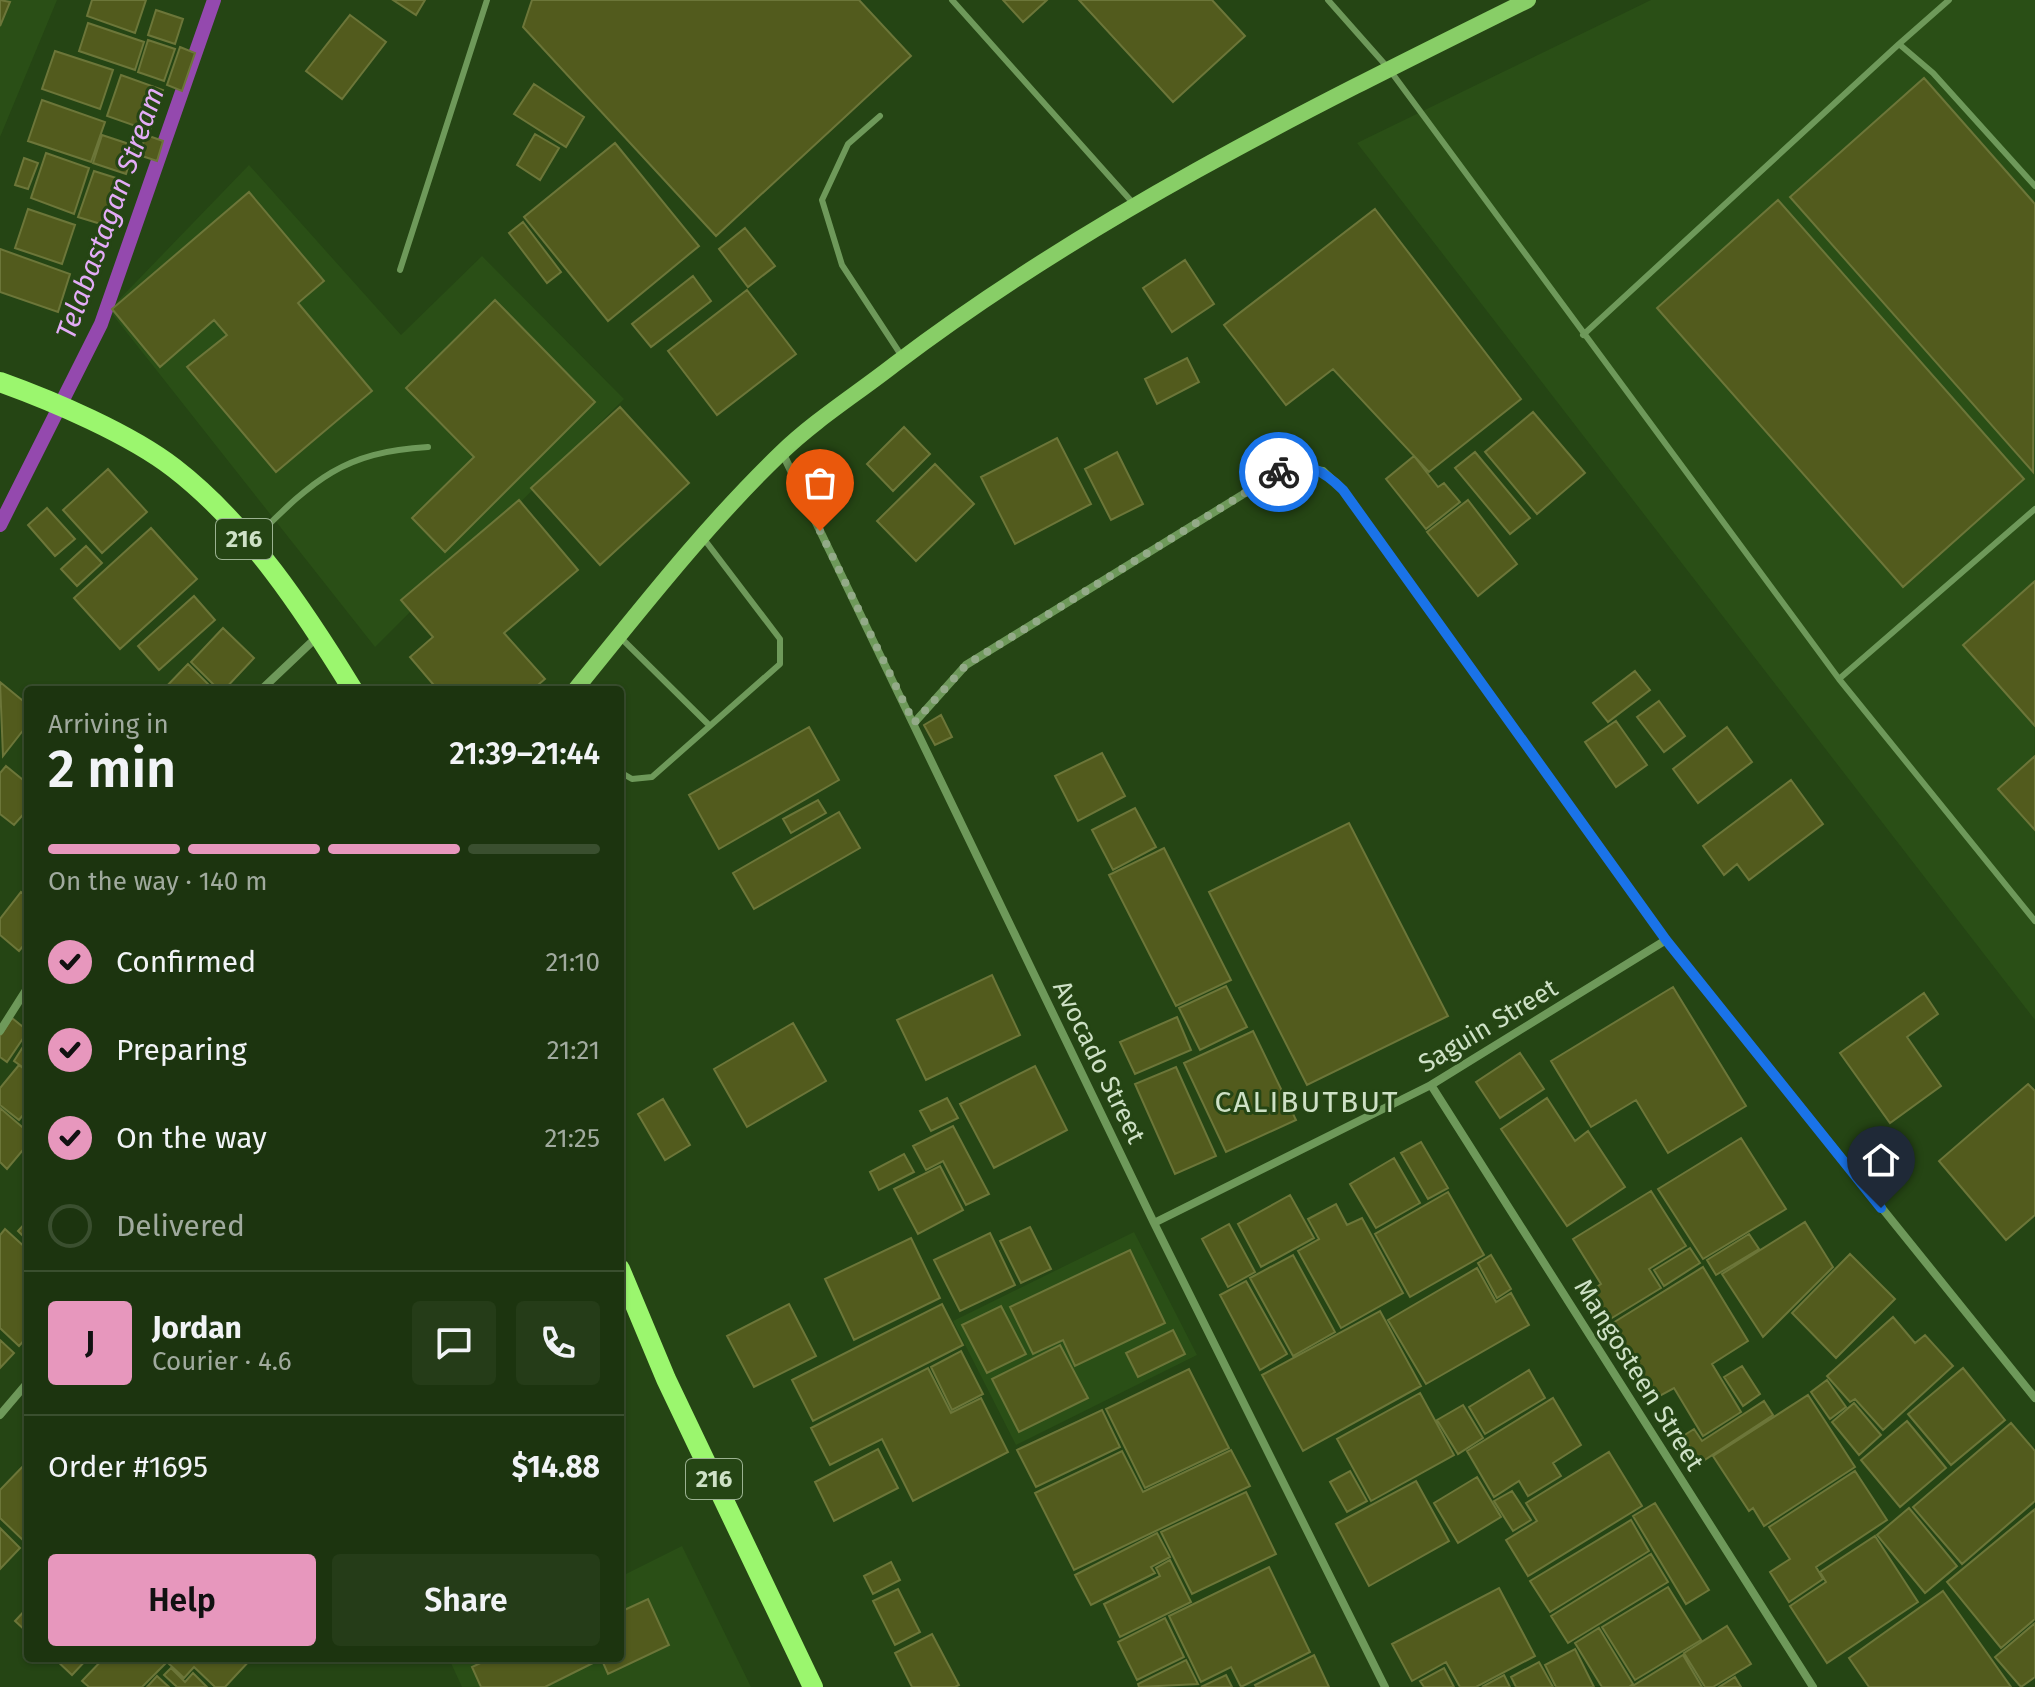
<!DOCTYPE html>
<html lang="en">
<head>
<meta charset="utf-8">
<style>
  body { margin:0; font-family:"Fira Sans",sans-serif; background:#253c18; color:#f1f3f6; height:100vh; display:flex; flex-direction:column; font-size:30px; white-space:nowrap }
  * { box-sizing:border-box; margin:0 }
  p { font-size:26px; color:#a0aa9e }
  .icon { flex:none; width:44px; height:44px; fill:none; stroke:currentColor; stroke-width:2; stroke-linecap:round; stroke-linejoin:round }
  .map { position:relative; flex:1; overflow:hidden }
  .panel { position:absolute; left:24px; top:686px; width:600px; height:976px; display:flex; flex-direction:column; background:#1c340f; border-radius:8px; box-shadow:0 2px 6px #0004,0 0 0 2px #3a4f2f }
  .panel>* { flex:none }
  .pin { position:absolute; display:grid; place-items:center; width:68px; height:68px; color:#fff; margin:-82px -34px; border-radius:50% 50% 50% 0; rotate:-45deg; box-shadow:0 0 8px #0007 }
  .pin .icon { rotate:45deg }
  .courier { position:absolute; display:grid; place-items:center; width:80px; height:80px; margin:-40px; border:6px solid #1a73e8; border-radius:50%; background:#fff; color:#222; box-shadow:0 2px 10px #0007 }
  .head em { font-style:normal; font-weight:600 }
  .head div { display:flex; flex-direction:column-reverse }
  .head { display:flex; align-items:center; justify-content:space-between; height:136px; padding:0 24px }
  h1 { font-size:52px; font-weight:600; line-height:60px }
  .bar { display:grid; grid-template-columns:repeat(4,1fr); gap:12px 8px; align-content:center; height:96px; padding:0 24px }
  .bar i { height:10px; border-radius:6px; background:#3a4f2f }
  .bar .current { background:#e797bd }
  .bar p { grid-column:span 4 }
  .line { display:flex; align-items:center; gap:20px; padding:0 24px; border-top:2px solid #3a4f2f }
  .line div { flex:1 }
  .round { display:grid; place-items:center; flex:none; width:84px; height:84px; border-radius:8px; background:#253c18 }
  ol { padding:0 24px; list-style:none }
  li { display:flex; align-items:center; gap:24px; height:88px }
  li p { margin-inline-start:auto }
  li .icon { padding:8px; border-radius:50%; background:#e797bd; color:#111; stroke-width:4 }
  li:last-child { color:#a0aa9e }
  li i { width:44px; height:44px; border:4px solid #3a4f2f; border-radius:50% }
  .primary-button { display:flex; gap:16px; margin-top:auto; padding:16px 24px }
  .primary-button a { flex:1; height:92px; border-radius:8px; background:#e797bd; color:#111; font-size:32px; font-weight:600; line-height:92px; text-align:center }
  .primary-button a+a { background:#253c18; color:#f1f3f6 }
  .map>svg:first-child { display:block }
</style>
</head>
<body>
<div class="map">
<svg width="2035" height="1687" viewBox="0 0 2035 1687">
  <rect width="100%" height="100%" fill="#254514"/>
  <path fill="#2a4f16" d="M0 0H57L0 137Z
    M1651 0H2035V1020L1357 143Z
    M249 165 401 335 482 256 624 399 375 647 109 310Z
    M1134 1232 1197 1355 1016 1445 953 1321Z
    M682 1546 751 1687H462L450 1661 456 1658H620V1577Z"/>
  <g fill="none" stroke-linecap="round" stroke-linejoin="round">
    <path stroke="#9449ae" stroke-width="14" d="M0 525 101 324 214 0"/>
  </g>
  <path fill="#525b1d" stroke="#6c7639" stroke-width="2" d="M0 0 10 2 0 26Z
    M92 0H146L135 33 87 16Z
    M393 0H425L416 15Z
    M532 0H859L911 56 716 236 523 27Z
    M1003 0H1047L1023 22Z
    M1079 0H1212L1245 36 1173 102Z
    M156 10 183 19 175 44 148 35Z
    M350 15 386 42 342 99 306 71Z
    M88 23 144 42 135 70 79 51Z
    M148 40 175 49 164 81 138 72Z
    M180 47 195 53 182 91 167 85Z
    M55 51 113 70 100 109 42 89Z
    M121 75 163 90 150 131 107 116Z
    M1924 78 2035 204 2033 472 1790 197Z
    M534 84 584 117 566 147 514 114Z
    M42 100 105 122 91 162 28 141Z
    M535 134 559 148 540 180 517 165Z
    M102 135 135 146 126 174 93 163Z
    M146 135 163 141 157 161 139 155Z
    M615 143 699 246 608 321 524 217Z
    M46 153 89 168 74 214 31 198Z
    M24 158 38 163 28 189 15 185Z
    M94 171 119 179 104 225 78 217Z
    M249 192 324 281 298 303 372 391 276 472 187 367 227 335 214 320 160 367 112 309Z
    M1778 200 2024 479 1903 587 1657 308Z
    M28 209 75 225 62 264 15 248Z
    M1375 209 1521 399 1429 472 1333 369 1286 405 1224 325Z
    M523 222 561 272 547 283 509 233Z
    M745 228 775 266 748 287 719 249Z
    M0 249 70 274 58 312 0 292Z
    M1185 260 1214 304 1172 332 1143 288Z
    M693 276 711 301 651 347 632 324Z
    M747 290 796 354 717 415 668 351Z
    M495 300 595 402 445 552 412 518 474 457 406 388Z
    M1187 358 1199 382 1157 404 1145 379Z
    M620 407 689 483 600 565 531 488Z
    M1533 412 1585 473 1537 514 1485 452Z
    M904 427 930 454 893 491 867 464Z
    M1057 438 1091 504 1015 544 981 477Z
    M1117 452 1143 504 1111 520 1085 469Z
    M1475 452 1530 518 1510 534 1455 468Z
    M1414 456 1438 487 1444 483 1460 502 1426 529 1386 479Z
    M935 464 974 504 916 561 877 521Z
    M108 469 147 512 102 553 63 510Z
    M519 500 578 570 504 633 545 679 532 690H438L410 657 433 637 401 600Z
    M1468 500 1517 564 1478 596 1427 532Z
    M47 508 75 539 55 556 28 525Z
    M151 528 197 579 120 649 74 598Z
    M86 546 102 563 77 586 61 569Z
    M2035 581V726L1963 645Z
    M194 596 215 620 159 670 138 646Z
    M223 628 254 658 224 690H219L191 662Z
    M188 664 214 690H163Z
    M1635 671 1650 690 1608 722 1593 703Z
    M0 682 28 705V724L3 756Z
    M1659 701 1685 736 1664 752 1637 717Z
    M941 715 952 737 935 745 924 725Z
    M1616 721 1647 765 1616 787 1585 742Z
    M809 727 839 780 719 849 689 795Z
    M1727 727 1752 762 1698 803 1673 769Z
    M1102 753 1125 796 1078 821 1055 776Z
    M2035 756V830L1998 789Z
    M6 766 28 784V809L14 825 0 814V773Z
    M1791 780 1823 824 1749 880 1737 864 1724 875 1703 846Z
    M818 800 826 813 791 833 783 819Z
    M1135 808 1156 847 1113 870 1092 830Z
    M839 812 860 848 754 909 733 873Z
    M1349 823 1448 1016 1307 1085 1209 892Z
    M1164 848 1231 980 1176 1006 1109 875Z
    M21 892 28 898V940L19 951 0 935V919Z
    M992 975 1020 1035 926 1080 897 1020Z
    M1226 986 1247 1027 1200 1050 1179 1008Z
    M1673 987 1746 1106 1668 1153 1636 1100 1591 1127 1551 1061Z
    M1924 993 1938 1014 1907 1037 1941 1086 1890 1123 1840 1053Z
    M1177 1017 1191 1050 1135 1074 1120 1042Z
    M12 1018 28 1031 7 1062 0 1057V1036Z
    M793 1023 826 1081 747 1127 714 1069Z
    M1253 1031 1296 1120 1226 1152 1184 1063Z
    M28 1039V1071L14 1061Z
    M1520 1053 1544 1089 1500 1118 1476 1082Z
    M19 1065 28 1072V1109L19 1120 0 1105V1088Z
    M1035 1066 1067 1130 994 1168 960 1104Z
    M1176 1067 1216 1156 1175 1174 1135 1084Z
    M2028 1084 2035 1091V1215L2006 1240 1939 1161Z
    M947 1098 958 1118 931 1131 920 1111Z
    M1547 1098 1575 1141 1588 1131 1625 1187 1567 1226 1501 1129Z
    M663 1099 690 1145 665 1160 638 1114Z
    M0 1108 28 1132V1144L7 1169 0 1162Z
    M953 1126 989 1194 966 1205 943 1161 926 1170 913 1146Z
    M1741 1138 1786 1209 1703 1259 1658 1189Z
    M1421 1142 1448 1188 1428 1199 1401 1153Z
    M904 1154 914 1172 879 1190 870 1172Z
    M1394 1158 1420 1203 1376 1228 1350 1184Z
    M940 1166 963 1210 918 1234 894 1189Z
    M1651 1191 1686 1246 1649 1269 1661 1288 1607 1321 1589 1292 1601 1284 1573 1239Z
    M1448 1192 1484 1255 1410 1297 1375 1234Z
    M1290 1195 1314 1238 1261 1267 1238 1224Z
    M1336 1204 1347 1225 1362 1218 1403 1293 1341 1328 1298 1251 1319 1239 1308 1219Z
    M28 1220V1241L18 1231Z
    M1805 1222 1833 1267 1763 1337 1722 1274Z
    M1229 1224 1255 1272 1228 1287 1202 1239Z
    M1030 1227 1051 1269 1021 1283 1000 1241Z
    M5 1229 28 1250V1336L19 1346 0 1328V1235Z
    M990 1233 1015 1285 960 1311 934 1260Z
    M1749 1234 1759 1249 1716 1275 1707 1260Z
    M911 1238 940 1298 854 1340 825 1279Z
    M1690 1248 1700 1263 1664 1286 1654 1270Z
    M1130 1250 1165 1323 1075 1366 1063 1340 1033 1354 1010 1307Z
    M1850 1254 1895 1299 1836 1358 1792 1313Z
    M1293 1255 1335 1332 1293 1356 1250 1278Z
    M1491 1255 1511 1289 1497 1298 1478 1263Z
    M1703 1267 1748 1341 1712 1364 1741 1412 1703 1436 1674 1388 1654 1399 1608 1326Z
    M1477 1268 1496 1302 1511 1293 1529 1325 1426 1384 1388 1320Z
    M1246 1281 1287 1354 1260 1370 1220 1295Z
    M789 1304 816 1356 754 1387 727 1336Z
    M942 1304 963 1345 813 1421 792 1380Z
    M1001 1306 1026 1354 987 1373 962 1325Z
    M1380 1311 1421 1386 1303 1451 1262 1375Z
    M1893 1317 1915 1343 1925 1335 1953 1366 1883 1430 1855 1399 1850 1402 1827 1376Z
    M1173 1330 1185 1354 1138 1377 1126 1353Z
    M0 1340 14 1353 0 1368Z
    M1060 1345 1088 1398 1019 1432 992 1379Z
    M961 1351 983 1394 952 1410 931 1367Z
    M1742 1366 1760 1394 1743 1406 1724 1377Z
    M928 1368 951 1413 981 1398 1008 1452 913 1501 882 1439 830 1465 811 1428Z
    M1963 1368 2005 1420 1951 1465 1908 1414Z
    M1189 1369 1229 1448 1145 1488 1106 1409Z
    M1529 1370 1545 1398 1485 1434 1469 1407Z
    M1827 1380 1846 1407 1830 1419 1811 1392Z
    M1420 1393 1454 1455 1371 1501 1337 1439Z
    M1808 1395 1855 1467 1764 1526 1753 1508 1749 1511 1713 1456Z
    M1553 1398 1581 1445 1553 1463 1561 1476 1528 1496 1519 1481 1494 1497 1467 1451Z
    M1764 1401 1773 1415 1700 1463 1683 1436 1694 1429 1702 1441Z
    M1854 1403 1881 1435 1859 1455 1832 1422Z
    M1463 1405 1483 1438 1458 1454 1437 1420Z
    M1102 1410 1120 1447 1036 1487 1017 1450Z
    M1907 1421 1946 1468 1900 1507 1861 1460Z
    M2011 1423 2035 1451V1501L1962 1564 1913 1507Z
    M878 1449 898 1488 834 1521 815 1482Z
    M1231 1450 1250 1486 1074 1570 1035 1493 1122 1451 1143 1492Z
    M1609 1452 1642 1506 1528 1576 1506 1540 1537 1521 1526 1503Z
    M28 1461V1545L0 1518V1490Z
    M1350 1471 1367 1501 1347 1512 1330 1482Z
    M1855 1471 1887 1520 1816 1567 1823 1579 1789 1602 1770 1572 1790 1559 1769 1527Z
    M1477 1477 1501 1517 1458 1543 1434 1503Z
    M1416 1481 1449 1541 1369 1586 1336 1524Z
    M1512 1491 1531 1520 1513 1531 1494 1501Z
    M1246 1492 1276 1554 1192 1594 1161 1532Z
    M1655 1503 1709 1590 1686 1604 1633 1516Z
    M1909 1508 1957 1566 1925 1593 1877 1535Z
    M2035 1509V1619L2001 1648 1947 1582Z
    M1631 1520 1649 1551 1550 1612 1530 1581Z
    M0 1528 20 1548 0 1569Z
    M1157 1533 1170 1557 1151 1567 1155 1573 1091 1605 1075 1575Z
    M1875 1536 1918 1602 1827 1663 1790 1606 1826 1582 1820 1572Z
    M1651 1554 1668 1582 1568 1643 1551 1616Z
    M1170 1560 1191 1602 1120 1637 1104 1604 1160 1576 1156 1568Z
    M891 1562 900 1580 873 1594 864 1576Z
    M1269 1567 1310 1652 1241 1687 1231 1667 1201 1682 1169 1616Z
    M1668 1587 1701 1640 1635 1680 1602 1627Z
    M1499 1588 1535 1656 1476 1687H1460L1446 1662 1412 1681 1392 1644Z
    M898 1589 920 1632 895 1645 873 1601Z
    M1943 1591 2011 1687H1869L1849 1658Z
    M648 1599 669 1645 608 1674 601 1658H620V1612Z
    M28 1607V1633L15 1621Z
    M1165 1618 1184 1657 1137 1680 1118 1642Z
    M2035 1623V1677L2021 1687 1995 1657Z
    M1727 1626 1751 1664 1713 1687H1705L1684 1653Z
    M1599 1628 1633 1684 1629 1687H1602L1575 1643Z
    M932 1634 959 1685 955 1687H912L895 1653Z
    M1575 1649 1594 1687H1556L1545 1665Z
    M1314 1655 1329 1687H1256L1255 1685Z
    M1683 1655 1702 1687H1631Z
    M54 1658H88L72 1675Z
    M104 1658H252L225 1687H215L194 1667 184 1678 167 1662 142 1687H89L82 1681Z
    M491 1658H590L593 1663 545 1687H481L472 1667Z
    M1186 1660 1198 1684 1139 1687 1138 1684Z
    M1539 1662 1553 1687H1516L1511 1677Z
    M171 1668 185 1682 193 1673 207 1687H177L164 1675Z
    M1444 1668 1454 1687H1424L1420 1681Z
    M1226 1675 1232 1687H1201Z
    M1504 1675 1510 1687H1482Z
    M157 1676 169 1687H147Z
    M1735 1677 1741 1687H1719Z"/>
  <g fill="none" stroke-linecap="round" stroke-linejoin="round">
    <path stroke="#6e995a" stroke-width="6" d="M952 0 1133 203
      M1328 0 1389 69 1839 679 2035 921
      M1899 44 1949 0
      M880 116 848 144 822 200 842 265 901 355
      M400 270 487 0
      M1583 335 1899 44 1933 73 2035 186
      M254 539C313 481 341 452 428 447
      M619 636 710 726
      M1839 679 2035 509
      M620 772 632 779 652 777 780 664V639L704 539"/>
    <path stroke="#6e995a" stroke-width="8" d="M782 452 1154 1223 1385 1687
      M261 690 318 636
      M914 723 966 665 1289 466 1323 471 1343 490 1666 940 2035 1398
      M0 1031 28 987
      M1431 1085 1813 1687
      M1154 1223 1431 1085 1666 940
      M0 1415 28 1382"/>
    <path stroke="#88ce67" stroke-width="16" d="M575 690C640 610 707 524 781 453 815 420 858 393 895 364 1090 216 1310 108 1528 0"/>
    <path stroke="#9bf66e" stroke-width="20" d="M0 382C53 401 130 434 174 468 248 525 305 612 353 690
      M620 1269 666 1379 813 1687"/>
  </g>
  <g fill="none" stroke-linecap="round" stroke-linejoin="round">
    <path stroke="#93aa88" stroke-width="8" stroke-dasharray="0 14.4" d="M820 531 914 723 966 665 1279 472"/>
    <path stroke="#1a73e8" stroke-width="10" d="M1279 472C1303 457 1325 472 1343 490L1666 940 1881 1208"/>
  </g>
  <g text-anchor="middle" dominant-baseline="central" stroke-width="6" stroke-linejoin="round" paint-order="stroke">
    <g fill="#254514" stroke="#9bb291" stroke-width="2">
      <rect x="216" y="519" width="56" height="40" rx="6"/>
      <rect x="686" y="1459" width="56" height="40" rx="6"/>
    </g>
    <g font-size="24" font-weight="bold" fill="#cee1c6">
      <text x="244" y="539">216</text>
      <text x="714" y="1479">216</text>
    </g>
    <g font-size="26" fill="#cee1c6" stroke="#254514">
      <text transform="translate(1488 1026) rotate(-31)">Saguin Street</text>
      <text transform="translate(1099 1062) rotate(64)">Avocado Street</text>
      <text transform="translate(1639 1375) rotate(58)">Mangosteen Street</text>
    </g>
    <g font-size="28" font-style="italic" fill="#e3acf7" stroke="#254514">
      <text transform="translate(110 213) rotate(-70)">Telabastagan Stream</text>
    </g>
    <g font-size="30" letter-spacing="2" fill="#cee1c6" stroke="#254514">
      <text x="1307" y="1102">CALIBUTBUT</text>
    </g>
  </g>
</svg>
<div class="pin" style="left:820px;top:531px;background:#ea580c"><svg class="icon" aria-label="bag" viewBox="0 0 24 24"><path d="M5 8h14l-1 12H6zM9 8a3 3 0 0 1 6 0"/></svg></div>
<div class="pin" style="left:1881px;top:1208px;background:#1f2937"><svg class="icon" aria-label="home" viewBox="0 0 24 24"><path d="M3 11l9-7 9 7M6 9v11h12V9"/></svg></div>
<div class="courier" style="left:1279px;top:472px"><svg class="icon" aria-label="bike" viewBox="0 0 24 24"><circle cx="6" cy="16" r="4"/><circle cx="18" cy="16" r="4"/><path d="M6 16l4-8h5l3 8M10 8l3 8H6M13 5h3"/></svg></div>
<section class="panel">
<div class="head"><div><h1>2 min</h1><p>Arriving in</p></div><em>21:39–21:44</em></div>
<div class="bar"><i class="current"></i><i class="current"></i><i class="current"></i><i></i><p>On the way · 140 m</p></div>
<ol>
<li><svg class="icon" aria-label="check" viewBox="0 0 24 24"><path d="M5 12l5 5 9-10"/></svg>Confirmed<p>21:10</p></li>
<li><svg class="icon" aria-label="check" viewBox="0 0 24 24"><path d="M5 12l5 5 9-10"/></svg>Preparing<p>21:21</p></li>
<li><svg class="icon" aria-label="check" viewBox="0 0 24 24"><path d="M5 12l5 5 9-10"/></svg>On the way<p>21:25</p></li>
<li><i></i>Delivered</li>
</ol>
<div class="line" style="height:144px"><b class="round" style="background:#e797bd;color:#111">J</b><div><b>Jordan</b><p>Courier · 4.6</p></div><a class="round"><svg class="icon" aria-label="chat" viewBox="0 0 24 24"><path d="M4 5h16v11H9l-5 4z"/></svg></a><a class="round"><svg class="icon" aria-label="phone" viewBox="0 0 24 24"><path d="M5 4h4l2 5-3 2q2 4 5 5l2-3 5 2v4C11 20 4 13 5 4z"/></svg></a></div>
<div class="line" style="height:104px"><div>Order #1695</div><b>$14.88</b></div>
<div class="primary-button"><a>Help</a><a>Share</a></div>
</section>
</div>
</body>
</html>
